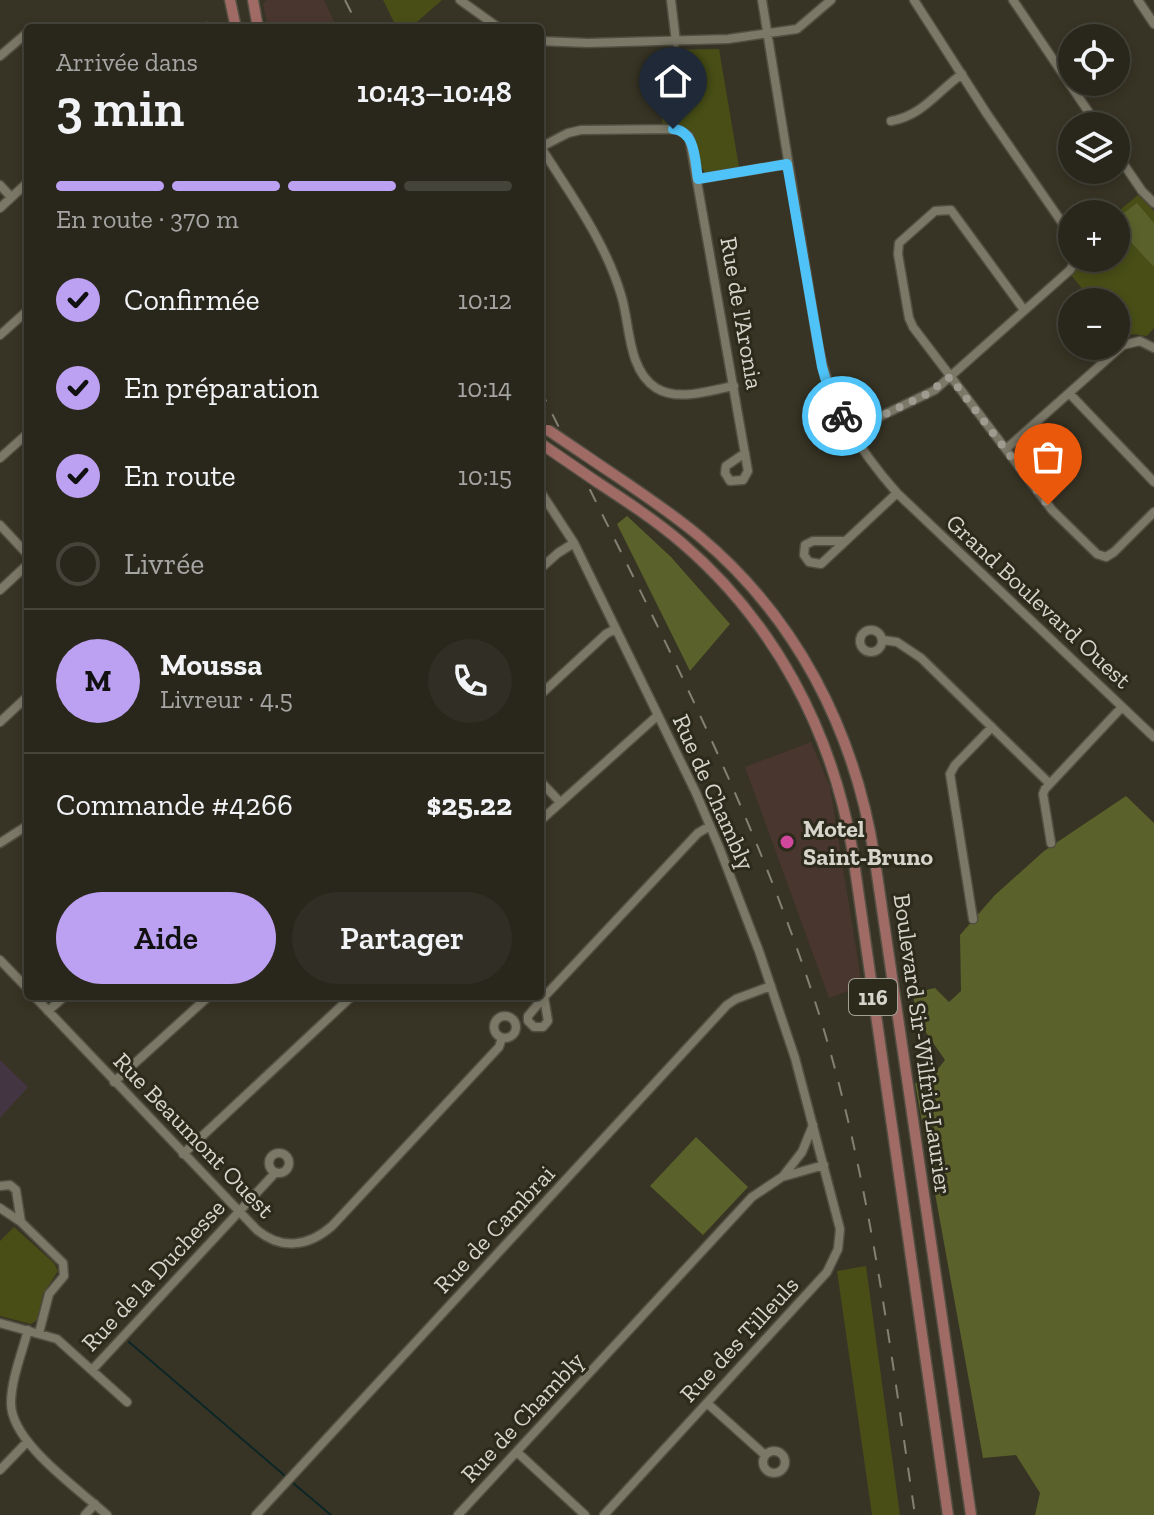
<!DOCTYPE html>
<html lang="fr">
<head>
<meta charset="utf-8">
<style>
  body { margin:0; font-family:"Zilla Slab",serif; background:#312f25; color:#f1f3f6; height:100vh; display:flex; flex-direction:column; font-size:30px; white-space:nowrap }
  * { box-sizing:border-box; margin:0 }
  p { font-size:26px; color:#a5a5a3 }
  .icon { flex:none; width:44px; height:44px; fill:none; stroke:currentColor; stroke-width:2; stroke-linecap:round; stroke-linejoin:round }
  .map { position:relative; flex:1; overflow:hidden }
  .side { position:absolute; left:24px; top:24px; width:520px; height:976px; display:flex; flex-direction:column; background:#29271c; border-radius:8px; box-shadow:0 4px 12px #0003,0 0 0 2px #45443b }
  .side>* { flex:none }
  .buttons { position:absolute; left:1058px; top:24px; display:grid; gap:16px }
  .buttons a { display:grid; place-items:center; width:72px; height:72px; border-radius:50%; background:#29271c; box-shadow:0 4px 12px #0003,0 0 0 2px #45443b; font-size:40px }
  .pin { position:absolute; display:grid; place-items:center; width:68px; height:68px; color:#fff; margin:-82px -34px; border-radius:50% 50% 50% 0; rotate:-45deg; box-shadow:0 0 8px #0007 }
  .pin .icon { rotate:45deg }
  .courier { position:absolute; display:grid; place-items:center; width:80px; height:80px; margin:-40px; border:6px solid #4fc3f7; border-radius:50%; background:#fff; color:#222; box-shadow:0 2px 10px #0007 }
  .summary em { font-style:normal; font-weight:600 }
  .summary div { display:flex; flex-direction:column-reverse }
  .summary { display:flex; align-items:center; justify-content:space-between; height:136px; padding:0 32px }
  h1 { font-size:52px; font-weight:600; line-height:60px }
  .bar { display:grid; grid-template-columns:repeat(4,1fr); gap:12px 8px; align-content:center; height:96px; padding:0 32px }
  .bar i { height:10px; border-radius:6px; background:#45443b }
  .bar .active { background:#bca0f2 }
  .bar p { grid-column:span 4 }
  .line { display:flex; align-items:center; gap:20px; padding:0 32px; border-top:2px solid #45443b }
  .line div { flex:1 }
  .round { display:grid; place-items:center; flex:none; width:84px; height:84px; border-radius:42px; background:#312f25 }
  ol { padding:0 32px; list-style:none }
  li { display:flex; align-items:center; gap:24px; height:88px }
  li p { margin-inline-start:auto }
  li .icon { padding:8px; border-radius:50%; background:#bca0f2; color:#111; stroke-width:4 }
  li:last-child { color:#a5a5a3 }
  li i { width:44px; height:44px; border:4px solid #45443b; border-radius:50% }
  .action { display:flex; gap:16px; margin-top:auto; padding:16px 32px }
  .action a { flex:1; height:92px; border-radius:48px; background:#bca0f2; color:#111; font-size:32px; font-weight:600; line-height:92px; text-align:center }
  .action a+a { background:#312f25; color:#f1f3f6 }
  .map>svg:first-child { display:block }
</style>
</head>
<body>
<div class="map">
<svg width="1154" height="1515" viewBox="0 0 1154 1515">
  <rect width="100%" height="100%" fill="#373425"/>
  <path fill="#49362e" d="M267 0H324L337 28H268L263 4Z
    M811 742 830 787 862 986 829 998 745 767Z"/>
  <path fill="#443542" d="M0 1060 28 1087 0 1118Z"/>
  <path fill="#484e16" d="M383 0H442L410 28H397Z
    M719 49 739 167 706 173C685 150 713 124 662 125L660 50Z
    M1138 195 1154 211V328L1147 336 1133 334 1122 337 1116 331V302H1093L1071 275 1082 258H1116L1115 214Z
    M14 1227 54 1263 58 1271 43 1294 37 1320 31 1324 0 1316V1241Z
    M866 1266 900 1515H872L837 1271Z"/>
  <path fill="#5a612a" d="M1137 203 1154 223V267L1116 226V219Z
    M627 516 671 557 730 624 690 671 617 524Z
    M1126 796 1154 823V1515H1035L1040 1493 1016 1455 983 1458 915 1083 929 1080 945 1060 916 1018 913 993 935 988 949 1002 961 991 960 935 995 895 1044 851Z
    M696 1137 748 1187 703 1235 650 1186Z"/>
  <g fill="none" stroke-linecap="round" stroke-linejoin="round">
    <path stroke="#0c2526" stroke-width="2" d="M129 1342 284 1475
      M293 1483 331 1515"/>
    <g stroke="#524f42" stroke-width="11">
      <path id="minor" d="M460 0 499 28
        M671 0 676 42
        M762 0 818 345C829 403 859 450 897 493L1154 737
        M914 0 987 114 1072 237
        M1013 0 1098 126
        M1138 0 1154 24
        M207 27V28
        M540 41 588 43 728 39 797 29 831 0
        M0 56 28 32
        M891 121C922 116 938 91 962 74
        M540 146C571 195 606 242 622 298 630 326 628 370 656 388 679 402 710 390 734 386
        M541 147 568 133 581 130 677 129 689 136 748 471 743 480 730 481 725 473 726 466 745 453
        M1116 153 1142 191 1154 203
        M698 179 787 164
        M0 185 11 197
        M0 208 28 182
        M1024 310 951 210 935 211 899 243 898 254 909 318 913 327 1052 510 1097 554 1106 557 1114 552 1154 512
        M0 335 28 310
        M1069 393 1154 482
        M850 431 935 390 1070 270 1077 258
        M1006 449 1123 345 1140 341 1154 348
        M0 458 28 433
        M540 491 574 543 696 793 719 847 759 951 795 1058 840 1229 838 1249 827 1272 604 1515
        M0 525 28 555
        M845 541H813L805 545 804 555 809 562 821 564 897 493
        M540 569 558 553 574 543
        M0 590 28 564
        M860 641a11 11 0 1 1 22 0a11 11 0 1 1-22 0Z
        M883 640 897 642 921 658 1049 783
        M540 695 606 634 615 629
        M0 722 28 696
        M540 781 560 802
        M540 821 657 716
        M0 843 28 825
        M1051 843 1043 794 1045 789 1122 707
        M973 919 950 774 955 765 992 727
        M0 960 28 989
        M34 996 257 1230C281 1250 308 1247 332 1226L499 1047 502 1038
        M544 997 698 833 710 826
        M544 997 548 1021 543 1027H534L528 1021V1016Z
        M48 1011 65 996
        M494 1027a11 11 0 1 1 22 0a11 11 0 1 1-22 0Z
        M114 1082 209 996
        M269 1163a10 10 0 1 1 20 0a10 10 0 1 1-20 0Z
        M183 1154 352 996
        M784 1175 802 1152 813 1125
        M0 1186 10 1185 16 1190 21 1222 0 1208
        M21 1222 63 1263 64 1276 49 1294 39 1333
        M0 1323 57 1339 127 1402
        M28 1330C22 1353 11 1380 11 1403 11 1443 79 1489 107 1515
        M92 1370 275 1173
        M707 1403 765 1455
        M763 1462a11 11 0 1 1 22 0a11 11 0 1 1-22 0Z
        M517 1452 585 1515
        M0 1470 27 1442
        M85 1515 95 1504
        M256 1515 727 1005 736 999 771 986
        M458 1515 752 1197 782 1177 824 1165"/>
    </g>
    <g stroke="#524f42" stroke-width="13">
      <path id="major" d="M230 0 236 28
        M253 0 258 28
        M540 443 559 456
        M585 455C623 481 663 506 699 536 796 617 854 730 874 854L971 1515
        M597 482C626 501 655 520 682 543 774 622 831 729 852 848L948 1515"/>
    </g>
    <use href="#minor" stroke="#7b7867" stroke-width="8"/>
    <use href="#major" stroke="#a16b65" stroke-width="10"/>
    <path stroke="#838074" stroke-width="2" stroke-dasharray="14 14" stroke-linecap="butt" d="M345 0 359 28
      M540 389C641 595 751 798 820 1017 870 1179 890 1348 915 1515"/>
    <g stroke="#524f42" stroke-width="13" stroke-linecap="butt">
      <path id="major-bridge" d="M548 430 585 455
        M559 456 597 482"/>
    </g>
    <use href="#major-bridge" stroke="#a16b65" stroke-width="10"/>
  </g>
  <g fill="none" stroke-linecap="round" stroke-linejoin="round">
    <path stroke="#9e9c91" stroke-width="8" stroke-dasharray="0 14.4" d="M842 416 850 431 925 395 950 377 1048 505"/>
    <path stroke="#4fc3f7" stroke-width="10" d="M673 129C696 131 695 161 698 179L787 164 822 367 828 388 842 416"/>
  </g>
  <circle fill="#d1479c" stroke="#2c2a1b" stroke-width="3" cx="787" cy="842" r="8"/>
  <g text-anchor="middle" dominant-baseline="central" stroke-width="6" stroke-linejoin="round" paint-order="stroke">
    <rect fill="#2c2a1b" stroke="#a3a196" stroke-width="2" x="849" y="979" width="48" height="36" rx="6"/>
    <g font-size="22" font-weight="bold" fill="#d6d4cb">
      <text x="873" y="997">116</text>
    </g>
    <g font-size="24" fill="#d6d4cb" stroke="#2c2a1b">
      <text transform="translate(742 313) rotate(80)">Rue de l'Aronia</text>
      <text transform="translate(1039 601) rotate(43)">Grand Boulevard Ouest</text>
      <text transform="translate(714 792) rotate(66)">Rue de Chambly</text>
      <text transform="translate(923 1044) rotate(82)">Boulevard Sir-Wilfrid-Laurier</text>
      <text transform="translate(194 1135) rotate(46)">Rue Beaumont Ouest</text>
      <text transform="translate(494 1229) rotate(-47)">Rue de Cambrai</text>
      <text transform="translate(153 1275) rotate(-47)">Rue de la Duchesse</text>
      <text transform="translate(739 1339) rotate(-47)">Rue des Tilleuls</text>
      <text transform="translate(522 1417) rotate(-47)">Rue de Chambly</text>
    </g>
    <g font-size="24" font-weight="bold" fill="#d6d4cb" stroke="#2c2a1b" text-anchor="start">
      <text x="803" y="828">Motel<tspan x="803" dy="28">Saint-Bruno</tspan></text>
    </g>
  </g>
</svg>
<div class="buttons">
<a><svg class="icon" aria-label="locate" viewBox="0 0 24 24"><circle cx="12" cy="12" r="6"/><path d="M12 2v4M12 18v4M2 12h4M18 12h4"/></svg></a>
<a><svg class="icon" aria-label="layers" viewBox="0 0 24 24"><path d="M12 4l9 5-9 5-9-5zM3 14l9 5 9-5"/></svg></a>
<a>+</a>
<a>−</a>
</div>
<div class="pin" style="left:1048px;top:505px;background:#ea580c"><svg class="icon" aria-label="bag" viewBox="0 0 24 24"><path d="M5 8h14l-1 12H6zM9 8a3 3 0 0 1 6 0"/></svg></div>
<div class="pin" style="left:673px;top:129px;background:#1f2937"><svg class="icon" aria-label="home" viewBox="0 0 24 24"><path d="M3 11l9-7 9 7M6 9v11h12V9"/></svg></div>
<div class="courier" style="left:842px;top:416px"><svg class="icon" aria-label="bike" viewBox="0 0 24 24"><circle cx="6" cy="16" r="4"/><circle cx="18" cy="16" r="4"/><path d="M6 16l4-8h5l3 8M10 8l3 8H6M13 5h3"/></svg></div>
<section class="side">
<div class="summary"><div><h1>3 min</h1><p>Arrivée dans</p></div><em>10:43–10:48</em></div>
<div class="bar"><i class="active"></i><i class="active"></i><i class="active"></i><i></i><p>En route · 370 m</p></div>
<ol>
<li><svg class="icon" aria-label="check" viewBox="0 0 24 24"><path d="M5 12l5 5 9-10"/></svg>Confirmée<p>10:12</p></li>
<li><svg class="icon" aria-label="check" viewBox="0 0 24 24"><path d="M5 12l5 5 9-10"/></svg>En préparation<p>10:14</p></li>
<li><svg class="icon" aria-label="check" viewBox="0 0 24 24"><path d="M5 12l5 5 9-10"/></svg>En route<p>10:15</p></li>
<li><i></i>Livrée</li>
</ol>
<div class="line" style="height:144px"><b class="round" style="background:#bca0f2;color:#111">M</b><div><b>Moussa</b><p>Livreur · 4.5</p></div><a class="round"><svg class="icon" aria-label="phone" viewBox="0 0 24 24"><path d="M5 4h4l2 5-3 2q2 4 5 5l2-3 5 2v4C11 20 4 13 5 4z"/></svg></a></div>
<div class="line" style="height:104px"><div>Commande #4266</div><b>$25.22</b></div>
<div class="action"><a>Aide</a><a>Partager</a></div>
</section>
</div>
</body>
</html>
